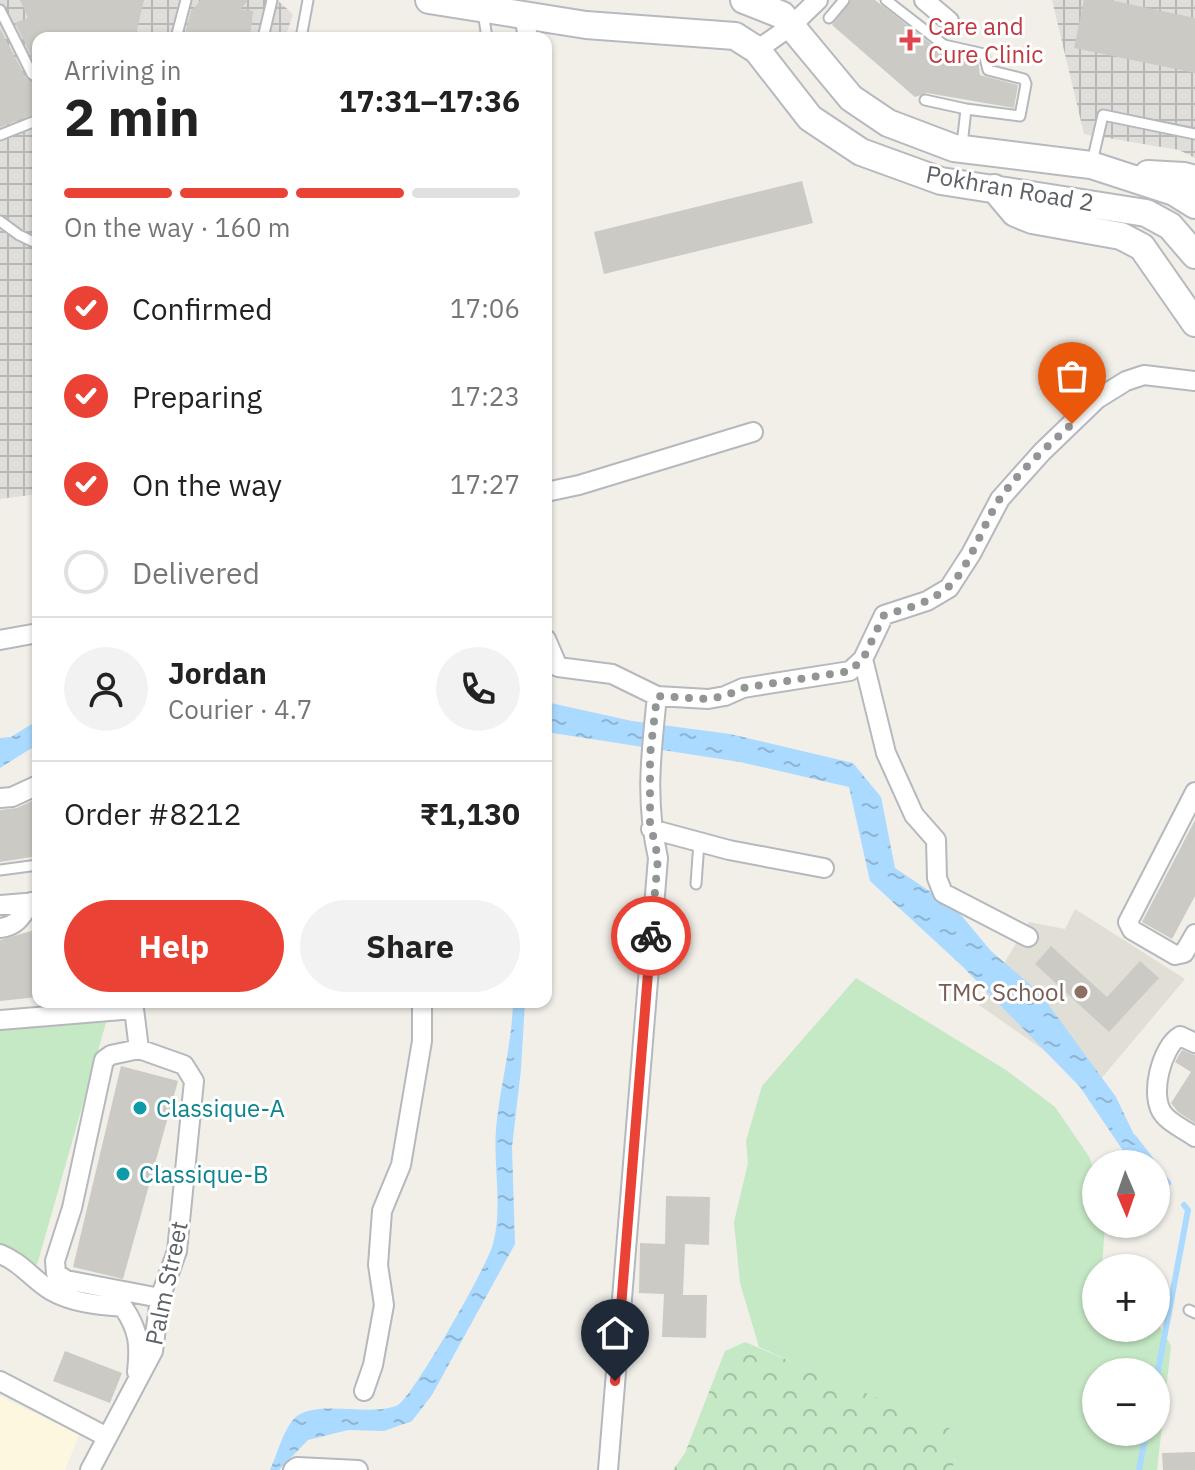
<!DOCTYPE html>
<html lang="en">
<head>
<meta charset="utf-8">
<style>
  body { margin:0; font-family:"IBM Plex Sans",sans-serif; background:#f2f2f2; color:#222; height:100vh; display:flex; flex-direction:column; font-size:30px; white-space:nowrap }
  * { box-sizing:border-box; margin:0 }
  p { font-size:26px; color:#767676 }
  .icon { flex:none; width:44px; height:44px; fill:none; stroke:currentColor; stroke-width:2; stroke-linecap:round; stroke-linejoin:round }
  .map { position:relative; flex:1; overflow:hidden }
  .details { position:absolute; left:32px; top:32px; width:520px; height:976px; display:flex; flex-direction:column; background:#fff; border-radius:16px; box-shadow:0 2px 6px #0004 }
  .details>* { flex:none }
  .needle { width:52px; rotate:178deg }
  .buttons { position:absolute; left:1082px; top:1150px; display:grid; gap:16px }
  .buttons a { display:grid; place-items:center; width:88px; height:88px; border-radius:50%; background:#fff; box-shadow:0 2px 6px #0004; font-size:40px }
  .pin { position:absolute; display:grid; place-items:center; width:68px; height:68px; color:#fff; margin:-82px -34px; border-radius:50% 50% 50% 0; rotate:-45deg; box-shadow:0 0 8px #0007 }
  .pin .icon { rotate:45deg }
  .courier { position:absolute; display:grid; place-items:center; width:80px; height:80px; margin:-40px; border:6px solid #ea4335; border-radius:50%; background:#fff; color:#222; box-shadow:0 2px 10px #0007 }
  .overview em { font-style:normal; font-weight:700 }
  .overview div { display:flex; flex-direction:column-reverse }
  .overview { display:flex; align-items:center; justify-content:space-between; height:136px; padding:0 32px }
  h1 { font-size:52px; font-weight:700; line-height:60px }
  .bar { display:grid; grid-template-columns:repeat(4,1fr); gap:12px 8px; align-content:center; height:96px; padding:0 32px }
  .bar i { height:10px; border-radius:6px; background:#e0e0e0 }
  .bar .current { background:#ea4335 }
  .bar p { grid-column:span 4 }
  .line { display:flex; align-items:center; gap:20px; padding:0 32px; border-top:2px solid #e0e0e0 }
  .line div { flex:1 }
  .round { display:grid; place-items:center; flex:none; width:84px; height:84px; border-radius:42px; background:#f2f2f2 }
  ol { padding:0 32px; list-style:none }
  li { display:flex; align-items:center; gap:24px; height:88px }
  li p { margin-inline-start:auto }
  li .icon { padding:8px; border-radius:50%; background:#ea4335; color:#fff; stroke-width:4 }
  li:last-child { color:#767676 }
  li i { width:44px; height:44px; border:4px solid #e0e0e0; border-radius:50% }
  .cta { display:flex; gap:16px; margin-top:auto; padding:16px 32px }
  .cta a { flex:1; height:92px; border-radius:48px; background:#ea4335; color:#fff; font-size:32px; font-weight:700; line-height:92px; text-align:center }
  .cta a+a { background:#f2f2f2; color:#222 }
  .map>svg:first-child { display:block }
</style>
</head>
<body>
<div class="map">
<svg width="1195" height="1470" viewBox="0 0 1195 1470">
  <defs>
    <pattern id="industrial-grid" width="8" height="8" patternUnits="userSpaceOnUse" patternTransform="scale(2)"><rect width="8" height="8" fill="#e0deda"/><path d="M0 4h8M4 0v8" fill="none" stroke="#b9b8b5"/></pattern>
    <pattern id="forest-crowns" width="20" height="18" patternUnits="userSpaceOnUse" patternTransform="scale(2)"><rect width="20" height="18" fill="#c5e8c5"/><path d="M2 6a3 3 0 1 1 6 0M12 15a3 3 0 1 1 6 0" fill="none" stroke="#a3c0a4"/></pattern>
    <pattern id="water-ripples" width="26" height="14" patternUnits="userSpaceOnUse" patternTransform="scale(2)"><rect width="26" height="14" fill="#aadaff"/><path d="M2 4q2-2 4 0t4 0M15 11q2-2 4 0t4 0" fill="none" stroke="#8eb4d2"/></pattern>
  </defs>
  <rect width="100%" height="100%" fill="#f1efe8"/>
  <path fill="#fef7e0" d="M0 1396 79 1435 65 1470H0Z"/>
  <path fill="url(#industrial-grid)" d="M0 0H277L293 14 285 38H38V494L0 499Z
    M1052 0H1195V158L1179 150 1084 134Z"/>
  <path fill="#e1ded6" d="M1075 909 1185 979 1095 1086 979 1005 1029 922 1065 929Z"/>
  <path fill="#c5e8c5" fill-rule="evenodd" d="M856 978 1006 1070 1055 1107 1090 1158 1096 1181V1224H1105L1102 1268H1096V1328H1156V1320L1171 1346 1157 1470H952L955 1458 812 1371 759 1347 740 1283 734 1222 748 1163 746 1141 762 1086ZM1096 1372H1156V1432H1096Z
    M107 1019 37 1265 0 1248V1028Z"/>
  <path fill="url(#forest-crowns)" d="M745 1342 953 1430 955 1458 952 1470H673L685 1453 725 1351Z"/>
  <path fill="url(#water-ripples)" d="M546 702 632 721 730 734 853 763 881 797 895 868 956 909 991 951 1040 993 1116 1097 1148 1164H1132L1080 1087 962 966 870 881 849 787 740 762 546 732Z
    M38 720V744L0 768V738L11 737Z
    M513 1002H525L521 1069 512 1147 515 1244 432 1395 412 1421 384 1431 348 1430 308 1440 279 1470H270C277 1455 282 1433 293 1420 311 1397 371 1418 398 1405 412 1398 488 1265 493 1244 503 1207 493 1166 496 1129 500 1086 512 1044 513 1002Z"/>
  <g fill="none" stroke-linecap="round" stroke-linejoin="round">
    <path stroke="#aadaff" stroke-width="6" d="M1134 1138 1154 1164
      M1156 1167 1168 1183
      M1156 1381 1188 1210 1184 1205
      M1139 1470 1146 1432"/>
  </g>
  <path fill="#cccac5" d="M20 0H144L135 38H38V69L15 23 28 18Z
    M201 0H248L241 9 253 11 250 38H184L191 11Z
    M851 0H875L940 51 978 60 980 75 1018 85 1014 108 927 93 915 97 832 25Z
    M1084 0H1110L1195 18V73L1074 48Z
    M0 29 26 78 38 85V113L0 127Z
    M802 181 813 223 604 274 594 232Z
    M38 798V856L0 862V810L17 808Z
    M1195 820V896L1172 939 1142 922Z
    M38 929V997L0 1001V940Z
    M1051 946 1107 997 1140 961 1159 978 1109 1032 1035 964Z
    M1182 1050 1195 1055V1123L1178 1112 1171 1103 1191 1072 1175 1062Z
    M121 1066 178 1081 123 1279 73 1267Z
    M666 1196 710 1197 709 1245 685 1244 683 1295H707L706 1338 662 1337 664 1294 639 1293 640 1243 665 1244Z
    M65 1351 122 1373 110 1403 53 1381Z
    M1195 1452V1470H1163L1162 1453Z"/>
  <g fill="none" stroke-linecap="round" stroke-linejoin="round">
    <g stroke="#b5b8bc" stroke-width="13">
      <path id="service" d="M886 0 944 45 984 54 988 70 1024 79 1026 84 1020 116 966 109 962 145
        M0 10 32 74 38 78
        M483 12 487 38
        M829 18 844 0
        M176 38 186 0
        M263 38 272 0
        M301 38 308 0
        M925 100 966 109
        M0 135 38 120
        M1092 162 1103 115 1195 134
        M0 221 19 235 38 244
        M0 870 38 865
        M696 884 699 842
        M1189 1310 1195 1313"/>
    </g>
    <g stroke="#b5b8bc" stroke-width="22">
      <path id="minor" d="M924 0 949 21
        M524 16 528 38
        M757 50 791 26 818 0
        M546 492 579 485 753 432
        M546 639 558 667 612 674 657 696 708 699 725 696 743 688 850 671 863 659
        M0 640 38 633
        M1195 792 1128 922 1132 930 1175 955 1184 953 1195 934
        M0 798 12 797 38 785
        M651 829 729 850 824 868
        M0 905 38 902
        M0 928C17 926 22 916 31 902
        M1028 937 943 893 937 878 936 840 914 815 886 753 863 659 884 615 927 601 949 588 971 554 1000 499 1042 452 1097 399 1126 381 1144 375 1195 381
        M0 1020 134 1009 139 1049 184 1065 194 1081 177 1251 160 1298 153 1351 90 1470
        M1195 1043 1180 1036C1162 1046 1148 1097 1164 1115 1171 1124 1186 1130 1195 1137
        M139 1049 111 1055 104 1060 72 1208 55 1261 56 1273 66 1280 160 1298
        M0 1254C22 1263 31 1278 50 1290 72 1303 99 1305 123 1307 139 1330 140 1345 137 1372
        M0 1381 107 1437
        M364 1391 373 1365 384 1305 378 1265 382 1211 401 1165 422 1041V1002
        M293 1470 297 1467 358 1470
        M608 1470 658 858C645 799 651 755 657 696"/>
    </g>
    <g stroke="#b6babf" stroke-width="30">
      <path id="secondary" d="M429 0 586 25 735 36 757 50 810 118 861 152 941 181 1146 213 1170 226 1195 255
        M744 0 782 15 851 98 888 123 954 148 1091 165 1174 192 1195 205
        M1148 174 1184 176 1195 179
        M994 188 1015 213 1032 220 1121 236 1142 247 1195 323"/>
    </g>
    <use href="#service" stroke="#fff" stroke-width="9"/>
    <use href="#minor" stroke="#fff" stroke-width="18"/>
    <use href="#secondary" stroke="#fff" stroke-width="26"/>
  </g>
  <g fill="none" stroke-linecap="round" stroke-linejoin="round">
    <path stroke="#929495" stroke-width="8" stroke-dasharray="0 14.4" d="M651 936 658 858 650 822V755L657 696 708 699 725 696 743 688 850 671 863 659 884 615C906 609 928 603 946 589 968 572 983 524 999 500 1018 472 1047 447 1072 424"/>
    <path stroke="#ea4335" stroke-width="10" d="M615 1381 651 936"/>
  </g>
  <path fill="#e0444e" stroke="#fff" stroke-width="3" d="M906 28h8v8h8v8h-8v8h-8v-8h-8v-8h8z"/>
  <circle fill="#8d6e63" stroke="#fff" stroke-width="3" cx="1081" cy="992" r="8"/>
  <g fill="#0f9aa8" stroke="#fff" stroke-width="3">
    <circle cx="140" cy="1108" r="8"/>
    <circle cx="123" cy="1174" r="8"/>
  </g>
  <g text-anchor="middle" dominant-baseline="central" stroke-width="6" stroke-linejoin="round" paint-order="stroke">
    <g font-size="24" fill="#be3a42" stroke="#fff" text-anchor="start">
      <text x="928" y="26">Care and<tspan x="928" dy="28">Cure Clinic</tspan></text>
    </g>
    <g font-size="24" fill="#5f6368" stroke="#fff">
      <text transform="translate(1010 188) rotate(10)">Pokhran Road 2</text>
      <text transform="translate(166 1283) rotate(-78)">Palm Street</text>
    </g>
    <g font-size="24" fill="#785e54" stroke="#fff" text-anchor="end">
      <text x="1065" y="992">TMC School</text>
    </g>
    <g font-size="24" fill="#0d838f" stroke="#fff" text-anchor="start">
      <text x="156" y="1108">Classique-A</text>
      <text x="139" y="1174">Classique-B</text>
    </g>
  </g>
</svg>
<div class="buttons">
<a><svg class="needle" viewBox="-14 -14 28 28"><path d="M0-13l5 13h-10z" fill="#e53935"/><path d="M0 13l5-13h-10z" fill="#767676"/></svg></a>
<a>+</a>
<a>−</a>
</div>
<div class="pin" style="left:1072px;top:424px;background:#ea580c"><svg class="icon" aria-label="bag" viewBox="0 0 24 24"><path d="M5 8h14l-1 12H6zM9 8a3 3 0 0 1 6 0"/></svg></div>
<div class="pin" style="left:615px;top:1381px;background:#1f2937"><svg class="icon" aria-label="home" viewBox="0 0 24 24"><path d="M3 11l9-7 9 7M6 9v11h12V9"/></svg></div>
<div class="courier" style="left:651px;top:936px"><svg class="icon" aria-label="bike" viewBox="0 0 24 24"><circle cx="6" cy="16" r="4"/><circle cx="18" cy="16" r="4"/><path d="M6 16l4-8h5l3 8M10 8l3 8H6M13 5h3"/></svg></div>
<section class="details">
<div class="overview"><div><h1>2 min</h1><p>Arriving in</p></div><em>17:31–17:36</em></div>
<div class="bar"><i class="current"></i><i class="current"></i><i class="current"></i><i></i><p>On the way · 160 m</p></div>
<ol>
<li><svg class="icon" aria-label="check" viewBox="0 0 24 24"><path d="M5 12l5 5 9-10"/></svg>Confirmed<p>17:06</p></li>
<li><svg class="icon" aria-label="check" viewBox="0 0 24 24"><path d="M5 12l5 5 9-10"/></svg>Preparing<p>17:23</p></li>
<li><svg class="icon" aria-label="check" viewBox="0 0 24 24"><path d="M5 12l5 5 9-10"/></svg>On the way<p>17:27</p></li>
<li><i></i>Delivered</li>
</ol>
<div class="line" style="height:144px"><a class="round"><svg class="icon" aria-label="person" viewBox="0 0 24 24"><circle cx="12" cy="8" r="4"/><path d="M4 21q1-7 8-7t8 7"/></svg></a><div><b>Jordan</b><p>Courier · 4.7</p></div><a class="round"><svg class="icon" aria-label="phone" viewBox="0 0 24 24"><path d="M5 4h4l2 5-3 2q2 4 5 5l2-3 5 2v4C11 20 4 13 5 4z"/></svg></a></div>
<div class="line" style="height:104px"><div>Order #8212</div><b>₹1,130</b></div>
<div class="cta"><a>Help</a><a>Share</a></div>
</section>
</div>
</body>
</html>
